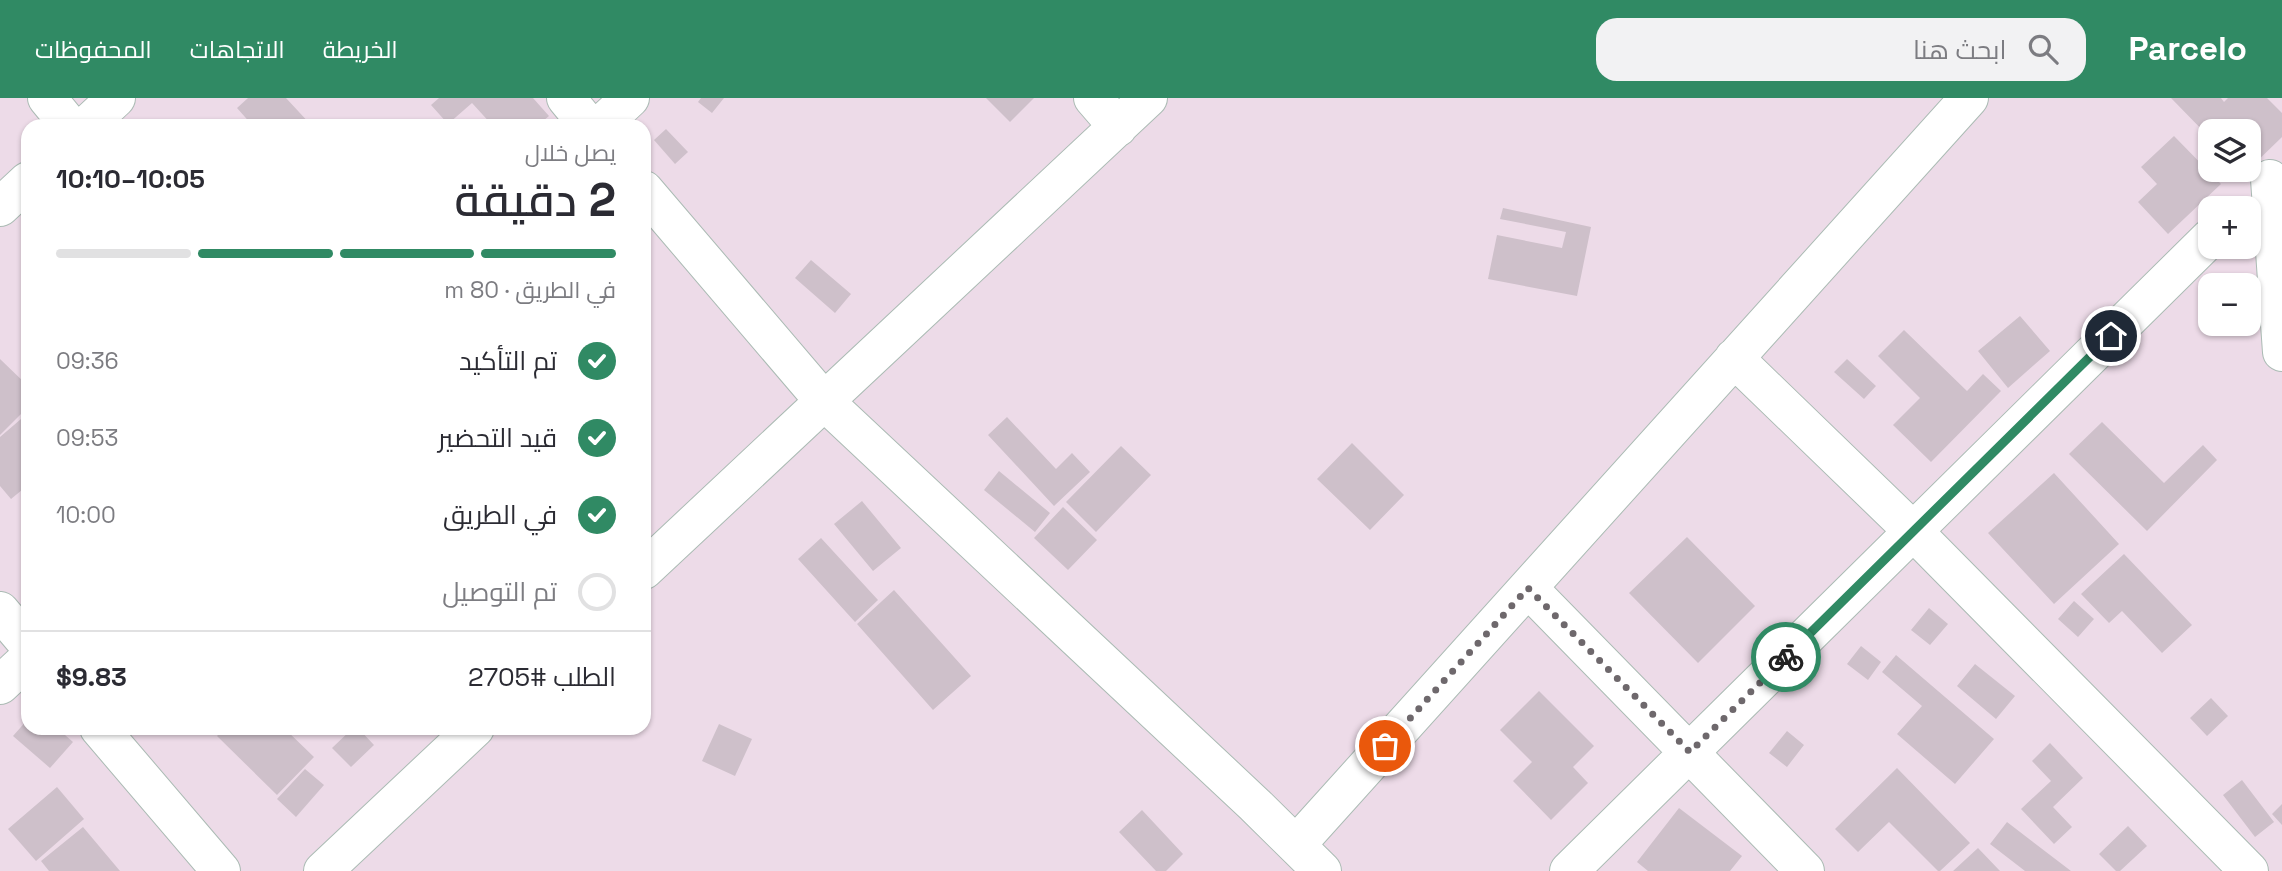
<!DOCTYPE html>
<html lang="ar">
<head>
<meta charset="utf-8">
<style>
  body { margin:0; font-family:"Space Grotesk",Cairo,sans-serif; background:#f2f2f3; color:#2b2b33; direction:rtl; height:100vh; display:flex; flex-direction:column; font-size:26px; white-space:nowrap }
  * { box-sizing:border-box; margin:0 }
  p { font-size:23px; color:#7c7c81 }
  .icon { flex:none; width:38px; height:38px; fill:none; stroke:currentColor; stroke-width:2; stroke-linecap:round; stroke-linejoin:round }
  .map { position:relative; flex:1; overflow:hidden; direction:ltr }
  .side { position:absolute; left:21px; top:21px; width:630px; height:616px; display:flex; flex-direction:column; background:#fff; border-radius:21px; box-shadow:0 2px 5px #0004; direction:rtl }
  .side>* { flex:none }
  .tools { position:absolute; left:2198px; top:21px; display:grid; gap:14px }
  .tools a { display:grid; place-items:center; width:63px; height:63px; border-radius:14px; background:#fff; box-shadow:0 2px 5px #0004; font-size:35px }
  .pin { position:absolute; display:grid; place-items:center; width:60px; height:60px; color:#fff; margin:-30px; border:4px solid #fff; border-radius:50%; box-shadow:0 2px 7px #0007 }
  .courier { position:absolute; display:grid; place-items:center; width:70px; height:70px; margin:-35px; border:5px solid #308a64; border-radius:50%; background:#fff; color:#222; box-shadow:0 2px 9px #0007 }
  .headline em { font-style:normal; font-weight:600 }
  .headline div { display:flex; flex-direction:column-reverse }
  .headline { display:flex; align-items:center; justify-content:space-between; height:119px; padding:0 35px }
  h1 { font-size:46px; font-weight:600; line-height:52px }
  .bar { display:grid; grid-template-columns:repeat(4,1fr); gap:10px 7px; align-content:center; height:84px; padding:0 35px }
  .bar i { height:9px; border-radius:5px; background:#e1e1e2 }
  .bar .active { background:#308a64 }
  .bar p { grid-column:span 4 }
  .line { display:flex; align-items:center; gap:18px; padding:0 35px; border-top:2px solid #e1e1e2 }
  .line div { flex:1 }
  ol { padding:0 35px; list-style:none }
  li { display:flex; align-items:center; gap:21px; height:77px }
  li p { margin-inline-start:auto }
  li .icon { padding:7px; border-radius:50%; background:#308a64; color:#fff; stroke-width:4 }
  li:last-child { color:#7c7c81 }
  li i { width:38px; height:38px; border:4px solid #e1e1e2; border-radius:50% }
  header { display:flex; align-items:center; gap:42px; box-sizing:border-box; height:98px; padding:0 35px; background:#308a64; color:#fff }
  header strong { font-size:33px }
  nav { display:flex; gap:38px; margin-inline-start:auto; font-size:24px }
  .search { width:490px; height:63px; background:#f2f2f3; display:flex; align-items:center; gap:18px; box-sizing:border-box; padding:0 24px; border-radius:21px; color:#7c7c81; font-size:26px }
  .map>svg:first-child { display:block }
</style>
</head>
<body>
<header>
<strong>Parcelo</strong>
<div class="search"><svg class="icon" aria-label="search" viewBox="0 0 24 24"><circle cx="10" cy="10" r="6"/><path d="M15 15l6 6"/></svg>ابحث هنا</div>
<nav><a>الخريطة</a><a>الاتجاهات</a><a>المحفوظات</a></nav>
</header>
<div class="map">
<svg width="2282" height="773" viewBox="0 0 2282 773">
  <rect width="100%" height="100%" fill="#eddbe8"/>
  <path fill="#cec0ca" d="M248 0H286L312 28H253L237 10Z
    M439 0H533L549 18 537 28H493L472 5 448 26 431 7Z
    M701 0H724L712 15 698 4Z
    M986 0H1034L1010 24Z
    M2171 0H2221L2224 4 2228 0H2267L2282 15V39L2249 71V33H2210V40Z
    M666 31 688 54 675 66 654 42Z
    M2174 38 2221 86 2168 136 2138 104 2157 86 2141 69Z
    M1503 110 1591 129 1577 198 1488 181 1497 137 1562 150 1566 134 1500 121Z
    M811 162 851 196 835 215 795 180Z
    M2020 218 2050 253 2008 290 1978 253Z
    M1904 232 1967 293 1983 276 2001 293 1931 364 1893 327 1920 300 1878 258Z
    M0 261 28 288V309L0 337Z
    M1847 261 1876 288 1864 301 1834 274Z
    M28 315V387L11 401 0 388V339Z
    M1007 319 1056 371 1072 355 1090 374 1054 408 988 337Z
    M2102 324 2164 385 2203 347 2217 362 2147 433 2069 356Z
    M1352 345 1404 397 1370 432 1317 381Z
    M1121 348 1151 377 1096 434 1066 404Z
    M999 373 1050 415 1035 434 984 392Z
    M2054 375 2119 446 2054 506 1988 435Z
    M862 403 901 450 873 473 834 426Z
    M1063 409 1097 442 1068 472 1034 440Z
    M1687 439 1755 508 1698 565 1629 495Z
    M821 440 878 502 855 524 798 461Z
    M2124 456 2192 527 2162 555 2122 513 2109 525 2081 496Z
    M894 492 971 578 933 612 857 526Z
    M2074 503 2094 521 2078 539 2058 521Z
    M1929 510 1948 526 1930 547 1911 532Z
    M1861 548 1881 564 1868 582 1847 566Z
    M1896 557 1994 641 1955 686 1897 636 1922 608 1882 574Z
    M1975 566 2015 598 1996 621 1957 588Z
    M1539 593 1594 648 1573 669 1588 685 1551 722 1513 683 1532 664 1500 632Z
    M2211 600 2228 618 2207 638 2190 620Z
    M28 621V630H57L73 644 50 670 13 638Z
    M719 626 752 641 735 678 702 663Z
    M225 630H284L314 659 277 697 217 638Z
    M353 630H358L374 647 351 669 332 650Z
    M1787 633 1804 647 1787 669 1769 655Z
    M2050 645 2083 680 2053 709 2072 729 2054 746 2021 711 2051 683 2032 663Z
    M1897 670 1970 745 1940 773H1938L1889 724 1858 754 1835 731Z
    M305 671 324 687 296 719 277 701Z
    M2242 682 2274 724 2255 739 2223 697Z
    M57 689 84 721 36 763 8 731Z
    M2282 706V727L2272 716Z
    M1679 710 1742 758 1730 773H1648L1637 764Z
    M1142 712 1183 756 1166 773H1156L1119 734Z
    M2007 724 2071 773H2025L1990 746Z
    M2128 728 2147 748 2120 773H2116L2099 756Z
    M83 729 120 773H49L41 763Z
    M1978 750 2000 773H1953Z"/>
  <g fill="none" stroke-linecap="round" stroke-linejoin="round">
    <g stroke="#abbbb4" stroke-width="40">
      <path id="minor" d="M47 0 70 28
        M566 0 589 28
        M1093 0 1118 29
        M86 28 116 0
        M600 28 630 0
        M2270 81 2282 254
        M644 92 824 303 1255 707 1322 773
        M0 109 28 83
        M1734 260 1913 433 2249 773
        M644 472 1148 0
        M1528 490 1805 773
        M0 513 28 546
        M0 587 28 561
        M99 630 221 773
        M1296 747 1969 0
        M323 773 475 630
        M1569 773 2210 140"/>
    </g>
    <use href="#minor" stroke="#fff" stroke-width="38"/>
  </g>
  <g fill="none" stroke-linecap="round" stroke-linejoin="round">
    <path stroke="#6e686c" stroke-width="7" stroke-dasharray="0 12.6" d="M1385 648 1528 490 1690 654 1786 559"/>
    <path stroke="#308a64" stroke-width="9" d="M1786 559 2111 238"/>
  </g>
</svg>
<div class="tools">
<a><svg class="icon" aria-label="layers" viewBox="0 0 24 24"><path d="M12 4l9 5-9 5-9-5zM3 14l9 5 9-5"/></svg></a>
<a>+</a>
<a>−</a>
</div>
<div class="pin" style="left:1385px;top:648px;background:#ea580c"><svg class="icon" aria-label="bag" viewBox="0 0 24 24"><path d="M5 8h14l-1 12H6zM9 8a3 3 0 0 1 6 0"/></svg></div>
<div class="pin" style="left:2111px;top:238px;background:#1f2937"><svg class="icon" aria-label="home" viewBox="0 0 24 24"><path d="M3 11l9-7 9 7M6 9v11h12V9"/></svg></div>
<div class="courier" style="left:1786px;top:559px"><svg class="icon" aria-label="bike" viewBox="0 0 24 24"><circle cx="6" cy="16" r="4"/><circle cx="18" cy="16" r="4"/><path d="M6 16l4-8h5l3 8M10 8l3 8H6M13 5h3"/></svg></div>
<section class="side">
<div class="headline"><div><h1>2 دقيقة</h1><p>يصل خلال</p></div><em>10:05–10:10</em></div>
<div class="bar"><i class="active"></i><i class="active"></i><i class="active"></i><i></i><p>في الطريق · 80 m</p></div>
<ol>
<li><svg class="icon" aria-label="check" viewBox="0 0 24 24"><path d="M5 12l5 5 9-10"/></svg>تم التأكيد<p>09:36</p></li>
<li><svg class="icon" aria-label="check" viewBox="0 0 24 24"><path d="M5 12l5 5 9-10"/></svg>قيد التحضير<p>09:53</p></li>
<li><svg class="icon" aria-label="check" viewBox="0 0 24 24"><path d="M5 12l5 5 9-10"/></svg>في الطريق<p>10:00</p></li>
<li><i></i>تم التوصيل</li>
</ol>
<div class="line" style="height:91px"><div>الطلب #2705</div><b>$9.83</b></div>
</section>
</div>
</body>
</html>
